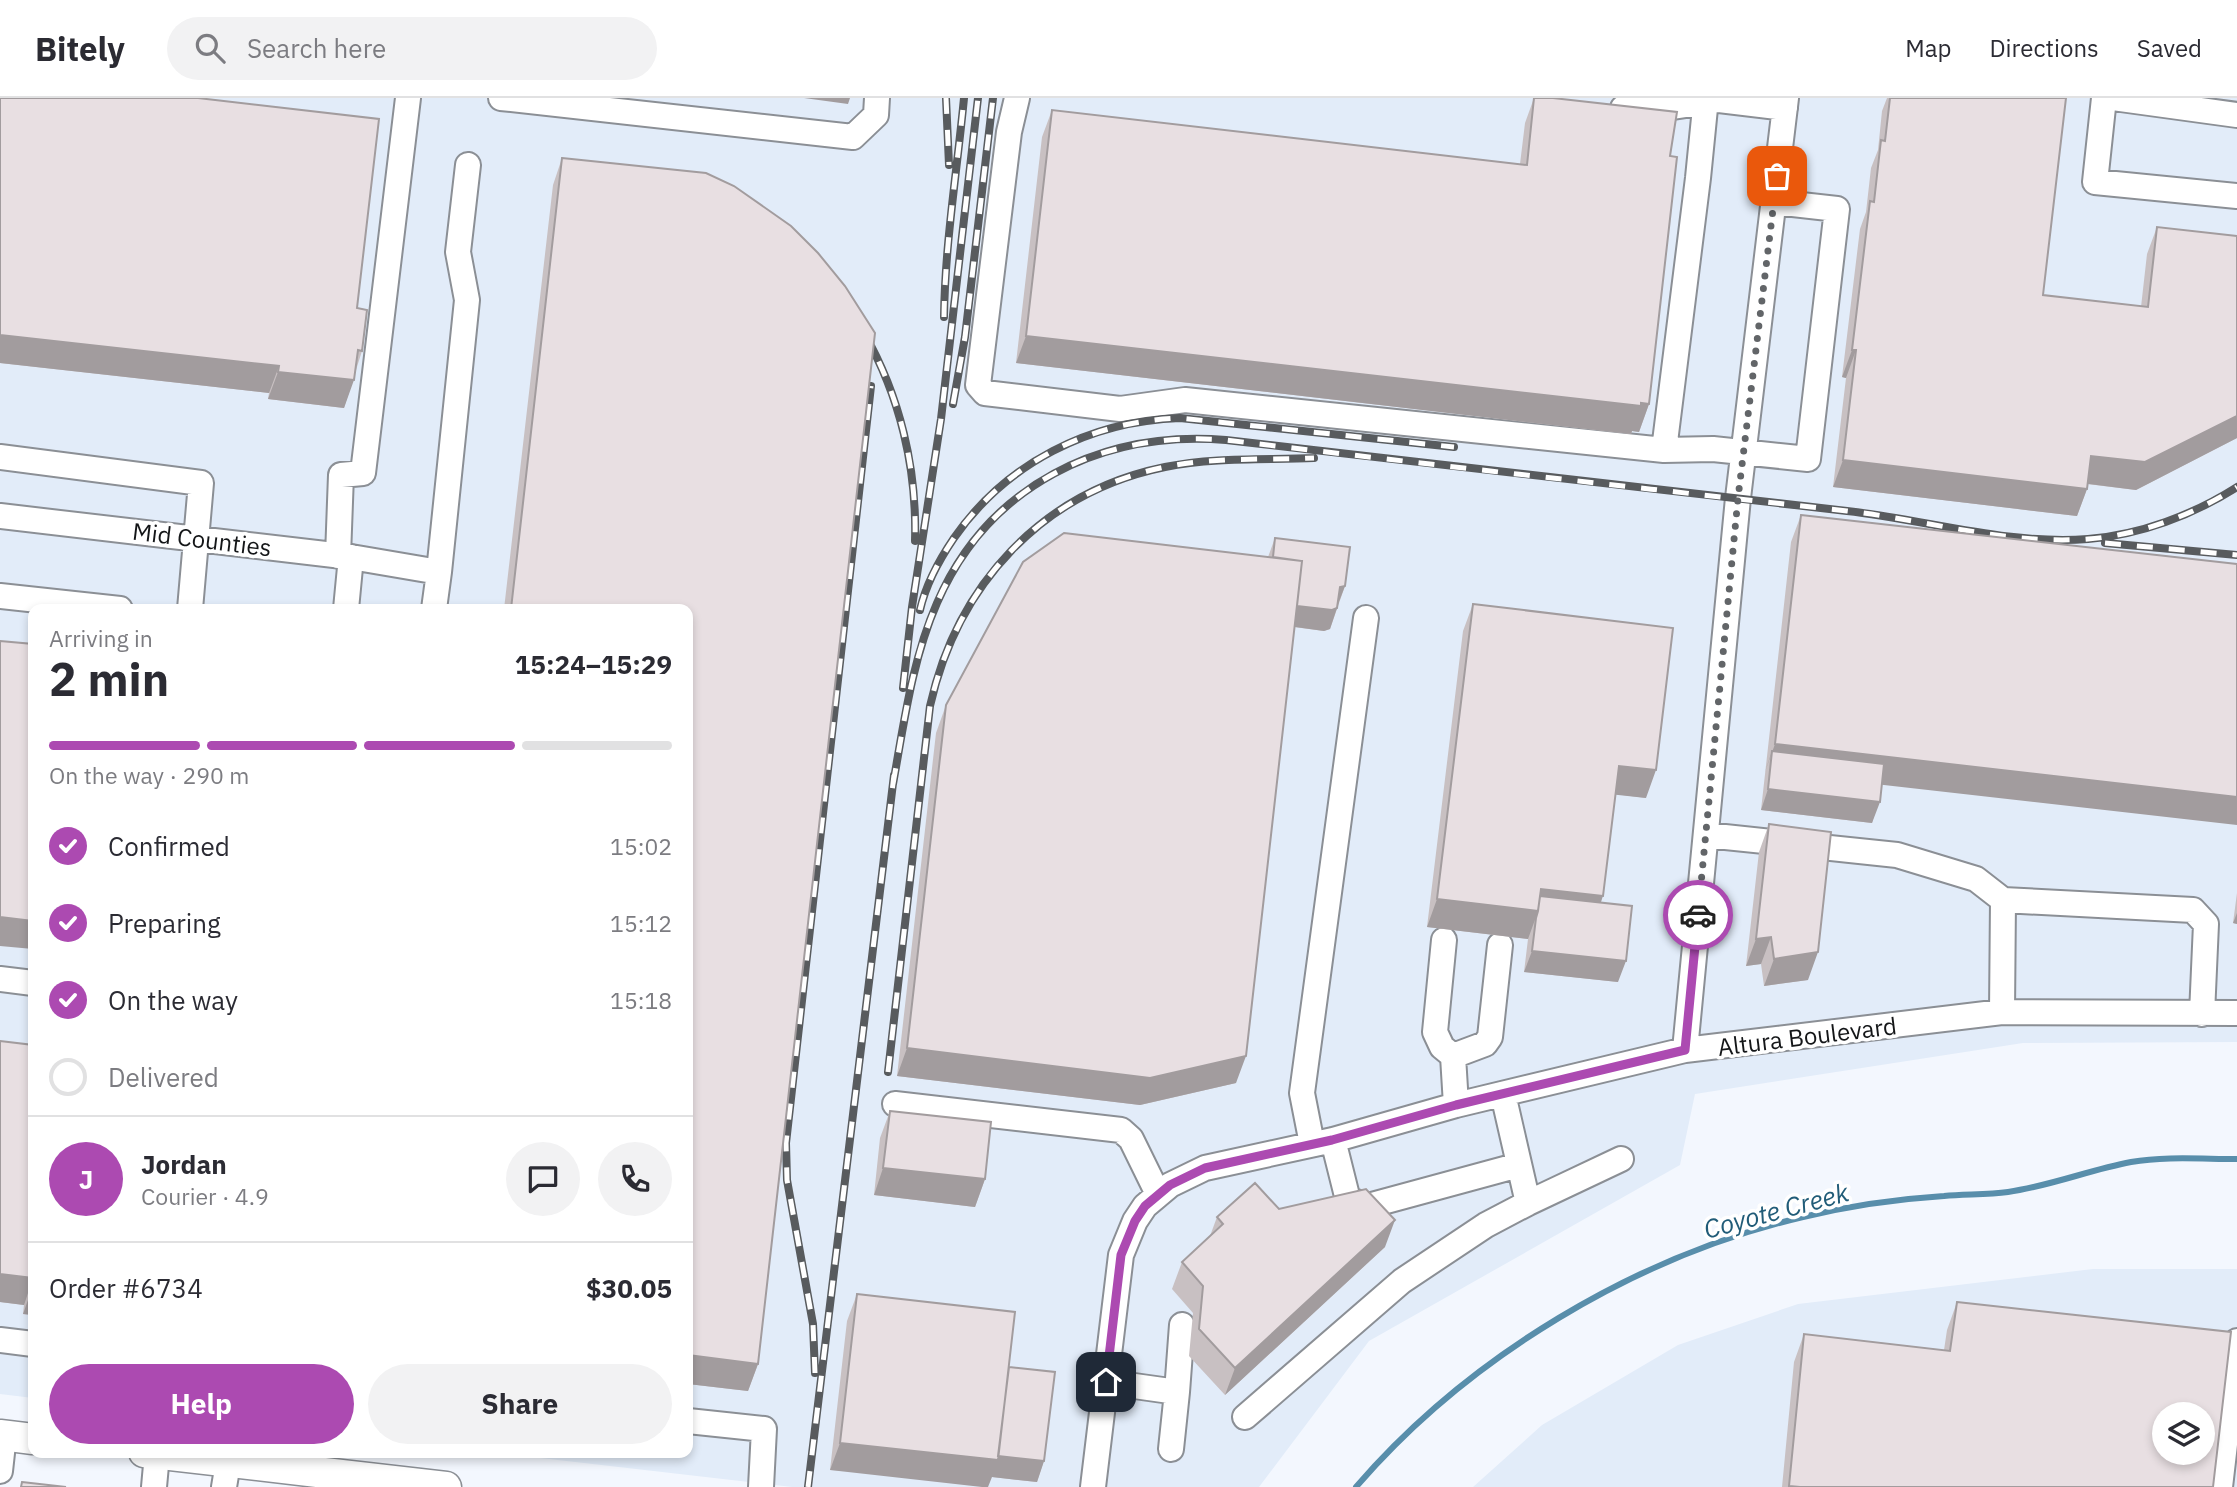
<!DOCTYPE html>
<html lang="en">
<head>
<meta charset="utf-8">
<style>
  body { margin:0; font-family:"IBM Plex Sans",sans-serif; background:#f2f2f3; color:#2b2b33; height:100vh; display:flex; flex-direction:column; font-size:26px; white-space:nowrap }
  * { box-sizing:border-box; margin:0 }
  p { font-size:23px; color:#7c7c81 }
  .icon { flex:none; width:38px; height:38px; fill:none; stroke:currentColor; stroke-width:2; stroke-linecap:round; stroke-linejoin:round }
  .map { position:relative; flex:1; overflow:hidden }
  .drawer { position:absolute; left:28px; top:506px; width:665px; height:854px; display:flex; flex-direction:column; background:#fff; border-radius:14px; box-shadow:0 4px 10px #0003 }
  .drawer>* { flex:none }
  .buttons { position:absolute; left:2152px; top:1304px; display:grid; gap:14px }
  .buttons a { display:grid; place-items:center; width:63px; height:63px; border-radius:50%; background:#fff; box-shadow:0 4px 10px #0003; font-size:35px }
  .pin { position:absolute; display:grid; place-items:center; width:60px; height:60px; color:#fff; margin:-30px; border-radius:14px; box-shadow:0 4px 10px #0006 }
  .courier { position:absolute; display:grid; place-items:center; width:70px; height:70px; margin:-35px; border:5px solid #ac4ab1; border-radius:50%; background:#fff; color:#222; box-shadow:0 2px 9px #0007 }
  .overview em { font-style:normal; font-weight:800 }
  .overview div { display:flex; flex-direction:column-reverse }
  .overview { display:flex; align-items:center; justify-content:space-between; height:119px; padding:0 21px }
  h1 { font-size:46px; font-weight:800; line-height:52px }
  .bar { display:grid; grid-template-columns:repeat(4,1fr); gap:10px 7px; align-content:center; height:84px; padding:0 21px }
  .bar i { height:9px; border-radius:5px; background:#e1e1e2 }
  .bar .selected { background:#ac4ab1 }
  .bar p { grid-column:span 4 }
  .line { display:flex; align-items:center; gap:18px; padding:0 21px; border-top:2px solid #e1e1e2 }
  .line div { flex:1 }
  .round { display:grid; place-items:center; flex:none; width:74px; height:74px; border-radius:37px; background:#f2f2f3 }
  ol { padding:0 21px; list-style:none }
  li { display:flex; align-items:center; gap:21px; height:77px }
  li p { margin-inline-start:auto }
  li .icon { padding:7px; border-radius:50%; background:#ac4ab1; color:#fff; stroke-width:4 }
  li:last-child { color:#7c7c81 }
  li i { width:38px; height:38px; border:4px solid #e1e1e2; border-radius:50% }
  .primary-button { display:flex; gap:14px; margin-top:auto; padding:14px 21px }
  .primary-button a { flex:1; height:80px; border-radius:42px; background:#ac4ab1; color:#fff; font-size:28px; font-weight:800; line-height:80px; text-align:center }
  .primary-button a+a { background:#f2f2f3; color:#2b2b33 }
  header { display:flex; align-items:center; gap:42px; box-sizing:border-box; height:98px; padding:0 35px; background:#fff; border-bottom:2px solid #e1e1e2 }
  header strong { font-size:33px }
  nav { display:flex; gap:38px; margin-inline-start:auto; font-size:24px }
  .search { width:490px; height:63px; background:#f2f2f3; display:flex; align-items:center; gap:18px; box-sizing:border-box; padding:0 24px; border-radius:38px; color:#7c7c81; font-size:26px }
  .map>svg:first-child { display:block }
</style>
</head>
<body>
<header>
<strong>Bitely</strong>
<div class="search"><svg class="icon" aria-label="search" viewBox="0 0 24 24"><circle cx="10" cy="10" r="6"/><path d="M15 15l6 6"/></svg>Search here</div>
<nav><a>Map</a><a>Directions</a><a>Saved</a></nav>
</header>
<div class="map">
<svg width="2237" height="1389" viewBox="0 0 2237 1389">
  <rect width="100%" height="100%" fill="#f3f7fe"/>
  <path fill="#e2ecf9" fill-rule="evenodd" d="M0 0H2237V944L2023 945 1695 996 1680 1067 1369 1243 1259 1389H792L497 1355 688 1354V511H33V1300L0 1296Z
    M2093 1171H2237V1389H1473L1542 1327 1678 1247 1798 1206ZM2165 1316H2203V1354H2165Z"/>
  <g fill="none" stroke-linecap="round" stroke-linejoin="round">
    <path stroke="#588eab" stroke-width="6" d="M1356 1389C1468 1259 1636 1158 1803 1119 1849 1108 1897 1101 1944 1098 1965 1096 1987 1097 2008 1094 2050 1088 2089 1072 2131 1064 2165 1058 2202 1061 2237 1061"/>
    <g stroke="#8b8f95" stroke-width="28">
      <path id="minor" d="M501 0 853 39 876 17 877 0
        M1017 0 1009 34 978 287 985 295 1120 311 1185 302 1664 352 1713 351 1808 361 1837 111 1774 104
        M2104 0 2095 84 2237 98
        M2113 0 2237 17
        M1623 10 1653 12 1719 2 1785 10
        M1664 352 1698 80 1706 0
        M0 359 201 385 190 511
        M0 418 351 459 346 511
        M338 458 341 377 363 375 408 0
        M351 459 439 474 434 511
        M439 474 467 202 458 154 468 67
        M0 498 120 511
        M1706 737 1897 757 1976 781 2003 802
        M1444 842 1435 934 1442 949 1453 958 1456 1007
        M0 881 33 885
        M2002 914 2003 802 2193 812 2206 826 2202 916
        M1685 952 1738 400 1786 0
        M1453 958 1485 946 1490 939 1500 847
        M895 1006 1121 1032 1131 1041 1158 1096
        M1333 1042 1347 1098 1350 1102 1368 1108 1519 1067
        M1312 1046 1302 995 1366 520
        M1528 1105 1621 1061
        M0 1242 33 1246
        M1106 1284 1177 1294 1171 1351
        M1177 1294 1182 1227
        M1245 1319 1402 1183 1486 1127 1528 1105 1503 996
        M688 1323 764 1331 761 1389
        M0 1373 4 1337
        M154 1389 157 1356
        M224 1389 228 1365
        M1093 1389 1121 1157 1135 1123 1145 1108 1170 1087 1205 1070 1333 1042 1456 1007 1685 952 2002 914 2237 915
        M2220 1389 2237 1243"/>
    </g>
    <g stroke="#8b8f95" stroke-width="33">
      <path id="major" d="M0 1337 33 1341
        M144 1354 446 1389"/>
    </g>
    <use href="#minor" stroke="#fff" stroke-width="24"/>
    <use href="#major" stroke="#fff" stroke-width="30"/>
    <g stroke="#585b5e" stroke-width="8">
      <path id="rail" d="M946 0 949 67
        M944 219C945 146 957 73 964 0
        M864 235C900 298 917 370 915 443
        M953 306 965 239 993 0
        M2105 445 2237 457
        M920 512C926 486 939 462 954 440 1006 365 1090 323 1180 320L1454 349
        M903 590 912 509 941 321 978 0
        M893 686C904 625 912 562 937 505 988 387 1102 332 1226 342 1433 367 1640 390 1847 413 1928 422 2006 447 2088 441 2140 437 2193 417 2237 389
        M888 974 930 608C957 487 1042 394 1165 369 1213 359 1265 362 1314 360
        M815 1275 813 1226 787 1082 786 1045 871 288
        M808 1389 894 677"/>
    </g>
    <use href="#rail" stroke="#fff" stroke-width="5" stroke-dasharray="16" stroke-linecap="butt"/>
  </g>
  <path fill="#c8c0c2" d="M1534 0 1670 58 1649 306 1639 334 1632 333 1631 336 1016 265 1042 39 1052 12 1520 66 1525 25Z
    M1887 0H2066L2043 197 2141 209 2147 156 2157 129 2237 138V340L2136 392 2087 386V391L2077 418 1833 389 1846 280 1842 279 1860 131 1866 114 1871 70 1878 52 1882 13Z
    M562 60 706 75 734 88 791 128 818 155 845 188 875 235 758 1266 748 1293 688 1286V511H504L553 87Z
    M357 210 362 253 344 310 268 301 269 295 0 265Z
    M1801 417 1882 687 1872 725 1761 712 1791 444Z
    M1275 440 1345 488 1330 531 1324 533 1294 529 1236 985 1140 1007 897 978 936 635 946 607 1268 459Z
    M1473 506 1646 700 1615 696 1601 805 1618 884 1524 874 1528 841 1427 829 1463 533Z
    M1769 726 1808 882 1764 888 1761 866 1746 868 1759 754Z
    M2237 795V826L2233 825Z
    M0 943 33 947V1217L23 1216 24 1207 0 1204Z
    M890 1013 985 1081 975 1109 874 1097 880 1040Z
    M1279 1111 1385 1149 1225 1297 1189 1258 1193 1215 1172 1191 1182 1164 1210 1138 1217 1119Z
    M857 1196 1009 1269 1044 1363 1037 1384 992 1379 830 1372 847 1223Z
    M1957 1204 2213 1389H1782L1794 1264 1804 1236 1944 1252 1947 1232Z"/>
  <path fill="#a29c9e" d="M804 0H850L848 6Z
    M0 237 279 268 269 295 0 265Z
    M1026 238 1641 305 1649 306 1639 334 1632 333 1631 336 1016 265Z
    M1852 252H1856L1846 280 1842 279Z
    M278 274 354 282 344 310 268 301Z
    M2237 318V340L2136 392 2081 385 2091 358Z
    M1843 362 2087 391 2077 418 1833 389Z
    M1345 488 1337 509 1340 489Z
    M1295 507 1337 510 1330 531 1324 533 1288 528Z
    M1775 646 2237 699V727L1770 674 1772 653 1765 674Z
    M1619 668 1656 672 1646 700 1609 696Z
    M1768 691 1880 704 1872 725 1761 712Z
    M1541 791 1603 798 1593 826 1536 819 1528 841 1427 829 1437 801Z
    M2237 815V826L2233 825Z
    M0 819 33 823V851L0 848Z
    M1771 839 1761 866 1746 868 1756 841Z
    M1532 853 1626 863 1618 884 1524 874Z
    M1818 854 1808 882 1764 888 1774 861Z
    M907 950 1246 958 1236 985 1140 1007 897 978Z
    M883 1070 985 1081 975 1109 874 1097Z
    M1395 1122 1385 1149 1225 1297 1235 1270Z
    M0 1176 33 1180 24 1207 0 1204Z
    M33 1188V1217L23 1216Z
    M688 1257 758 1266 748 1293 688 1286Z
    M840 1345 997 1358 1044 1363 1037 1384 992 1379 988 1389H982L830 1372Z"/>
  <path fill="#e8dfe2" stroke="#a29c9e" stroke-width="2" fill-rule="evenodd" d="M0 0H198L379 21 357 210 367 212 362 253 358 252 354 282 278 274 279 268 0 237Z
    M1534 0H1553L1677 14 1670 58 1677 59 1649 306 1641 305V308L1026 238 1052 12 1527 67Z
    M1890 0H2066L2043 197 2148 209 2157 129 2237 138V318L2145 364 2091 358 2087 391 1843 362 1856 252H1852L1870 103 1874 104 1881 42 1885 43Z
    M562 60 706 75 734 88 791 128 818 155 845 188 875 235 758 1266 688 1257V511H511Z
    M1801 417 2237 466V699L1775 646Z
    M1064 435 1302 463 1246 958 1150 980 907 950 946 607 1023 464Z
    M1275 440 1350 449 1345 488 1340 489 1337 510 1332 512 1297 508 1302 463 1273 459Z
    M1473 506 1673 530 1656 672 1619 668 1603 798 1541 791 1538 813 1437 801Z
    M0 543 33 546V823L0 819Z
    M1772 653 1884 666 1880 704 1768 691Z
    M1769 726 1831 734 1818 854 1774 861 1771 839 1756 841Z
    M1540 798 1632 808 1626 863 1532 853 1536 820 1538 813Z
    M0 943 33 947V1180L0 1176Z
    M890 1013 991 1024 985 1081 883 1070Z
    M1255 1085 1279 1111 1366 1091 1395 1122 1235 1270 1199 1231 1203 1188 1182 1164 1223 1126 1217 1119Z
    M857 1196 1015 1214 998 1362 840 1345Z
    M1957 1204 2231 1234 2213 1389H1800L1789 1388 1804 1236 1950 1253ZM2165 1316H2203V1354H2165Z
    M1009 1269 1055 1274 1044 1363 998 1358Z
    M22 1384 66 1389H21Z"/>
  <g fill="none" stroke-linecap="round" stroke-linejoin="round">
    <path stroke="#626568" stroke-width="7" stroke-dasharray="0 12.6" d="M1698 817 1738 400 1777 78"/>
    <path stroke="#ac4ab1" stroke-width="9" d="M1106 1284 1121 1157 1135 1123 1145 1108 1170 1087 1205 1070 1332 1042 1456 1007 1685 952 1698 817"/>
  </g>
  <g text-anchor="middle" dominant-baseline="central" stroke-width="7" stroke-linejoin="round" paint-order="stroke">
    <g font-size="24" fill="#141618" stroke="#fff">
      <text transform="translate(202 441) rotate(7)">Mid Counties</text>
      <text transform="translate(1807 938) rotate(-7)">Altura Boulevard</text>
    </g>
    <g font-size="26" font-style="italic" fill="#215c78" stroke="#fff">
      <text transform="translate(1776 1112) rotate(-15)">Coyote Creek</text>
    </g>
  </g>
</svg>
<div class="buttons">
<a><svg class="icon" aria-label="layers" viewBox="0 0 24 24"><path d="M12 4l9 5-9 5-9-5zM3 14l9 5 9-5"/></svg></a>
</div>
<div class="pin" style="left:1777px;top:78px;background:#ea580c"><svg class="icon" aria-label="bag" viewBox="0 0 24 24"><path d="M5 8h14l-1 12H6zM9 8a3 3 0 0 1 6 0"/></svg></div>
<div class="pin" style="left:1106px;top:1284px;background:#1f2937"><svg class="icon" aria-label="home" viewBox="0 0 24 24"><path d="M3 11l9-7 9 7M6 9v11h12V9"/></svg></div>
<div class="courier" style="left:1698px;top:817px"><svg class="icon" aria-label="car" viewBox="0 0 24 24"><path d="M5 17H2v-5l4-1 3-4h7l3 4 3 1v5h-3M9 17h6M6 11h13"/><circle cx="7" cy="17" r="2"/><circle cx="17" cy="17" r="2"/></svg></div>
<section class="drawer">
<div class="overview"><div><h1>2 min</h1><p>Arriving in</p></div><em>15:24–15:29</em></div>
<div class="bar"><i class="selected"></i><i class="selected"></i><i class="selected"></i><i></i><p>On the way · 290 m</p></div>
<ol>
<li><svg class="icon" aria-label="check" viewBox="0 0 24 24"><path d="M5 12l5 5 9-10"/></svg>Confirmed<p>15:02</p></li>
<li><svg class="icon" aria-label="check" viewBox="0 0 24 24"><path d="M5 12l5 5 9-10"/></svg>Preparing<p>15:12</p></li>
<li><svg class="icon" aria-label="check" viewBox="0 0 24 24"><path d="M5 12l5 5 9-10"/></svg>On the way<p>15:18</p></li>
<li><i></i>Delivered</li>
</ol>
<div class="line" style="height:126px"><b class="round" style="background:#ac4ab1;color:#fff">J</b><div><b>Jordan</b><p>Courier · 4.9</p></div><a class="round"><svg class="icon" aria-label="chat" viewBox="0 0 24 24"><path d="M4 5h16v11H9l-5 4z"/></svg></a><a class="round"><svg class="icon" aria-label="phone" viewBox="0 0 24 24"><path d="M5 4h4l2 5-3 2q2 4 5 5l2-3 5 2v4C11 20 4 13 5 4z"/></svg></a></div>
<div class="line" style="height:91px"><div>Order #6734</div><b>$30.05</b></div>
<div class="primary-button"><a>Help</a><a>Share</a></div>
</section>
</div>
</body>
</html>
